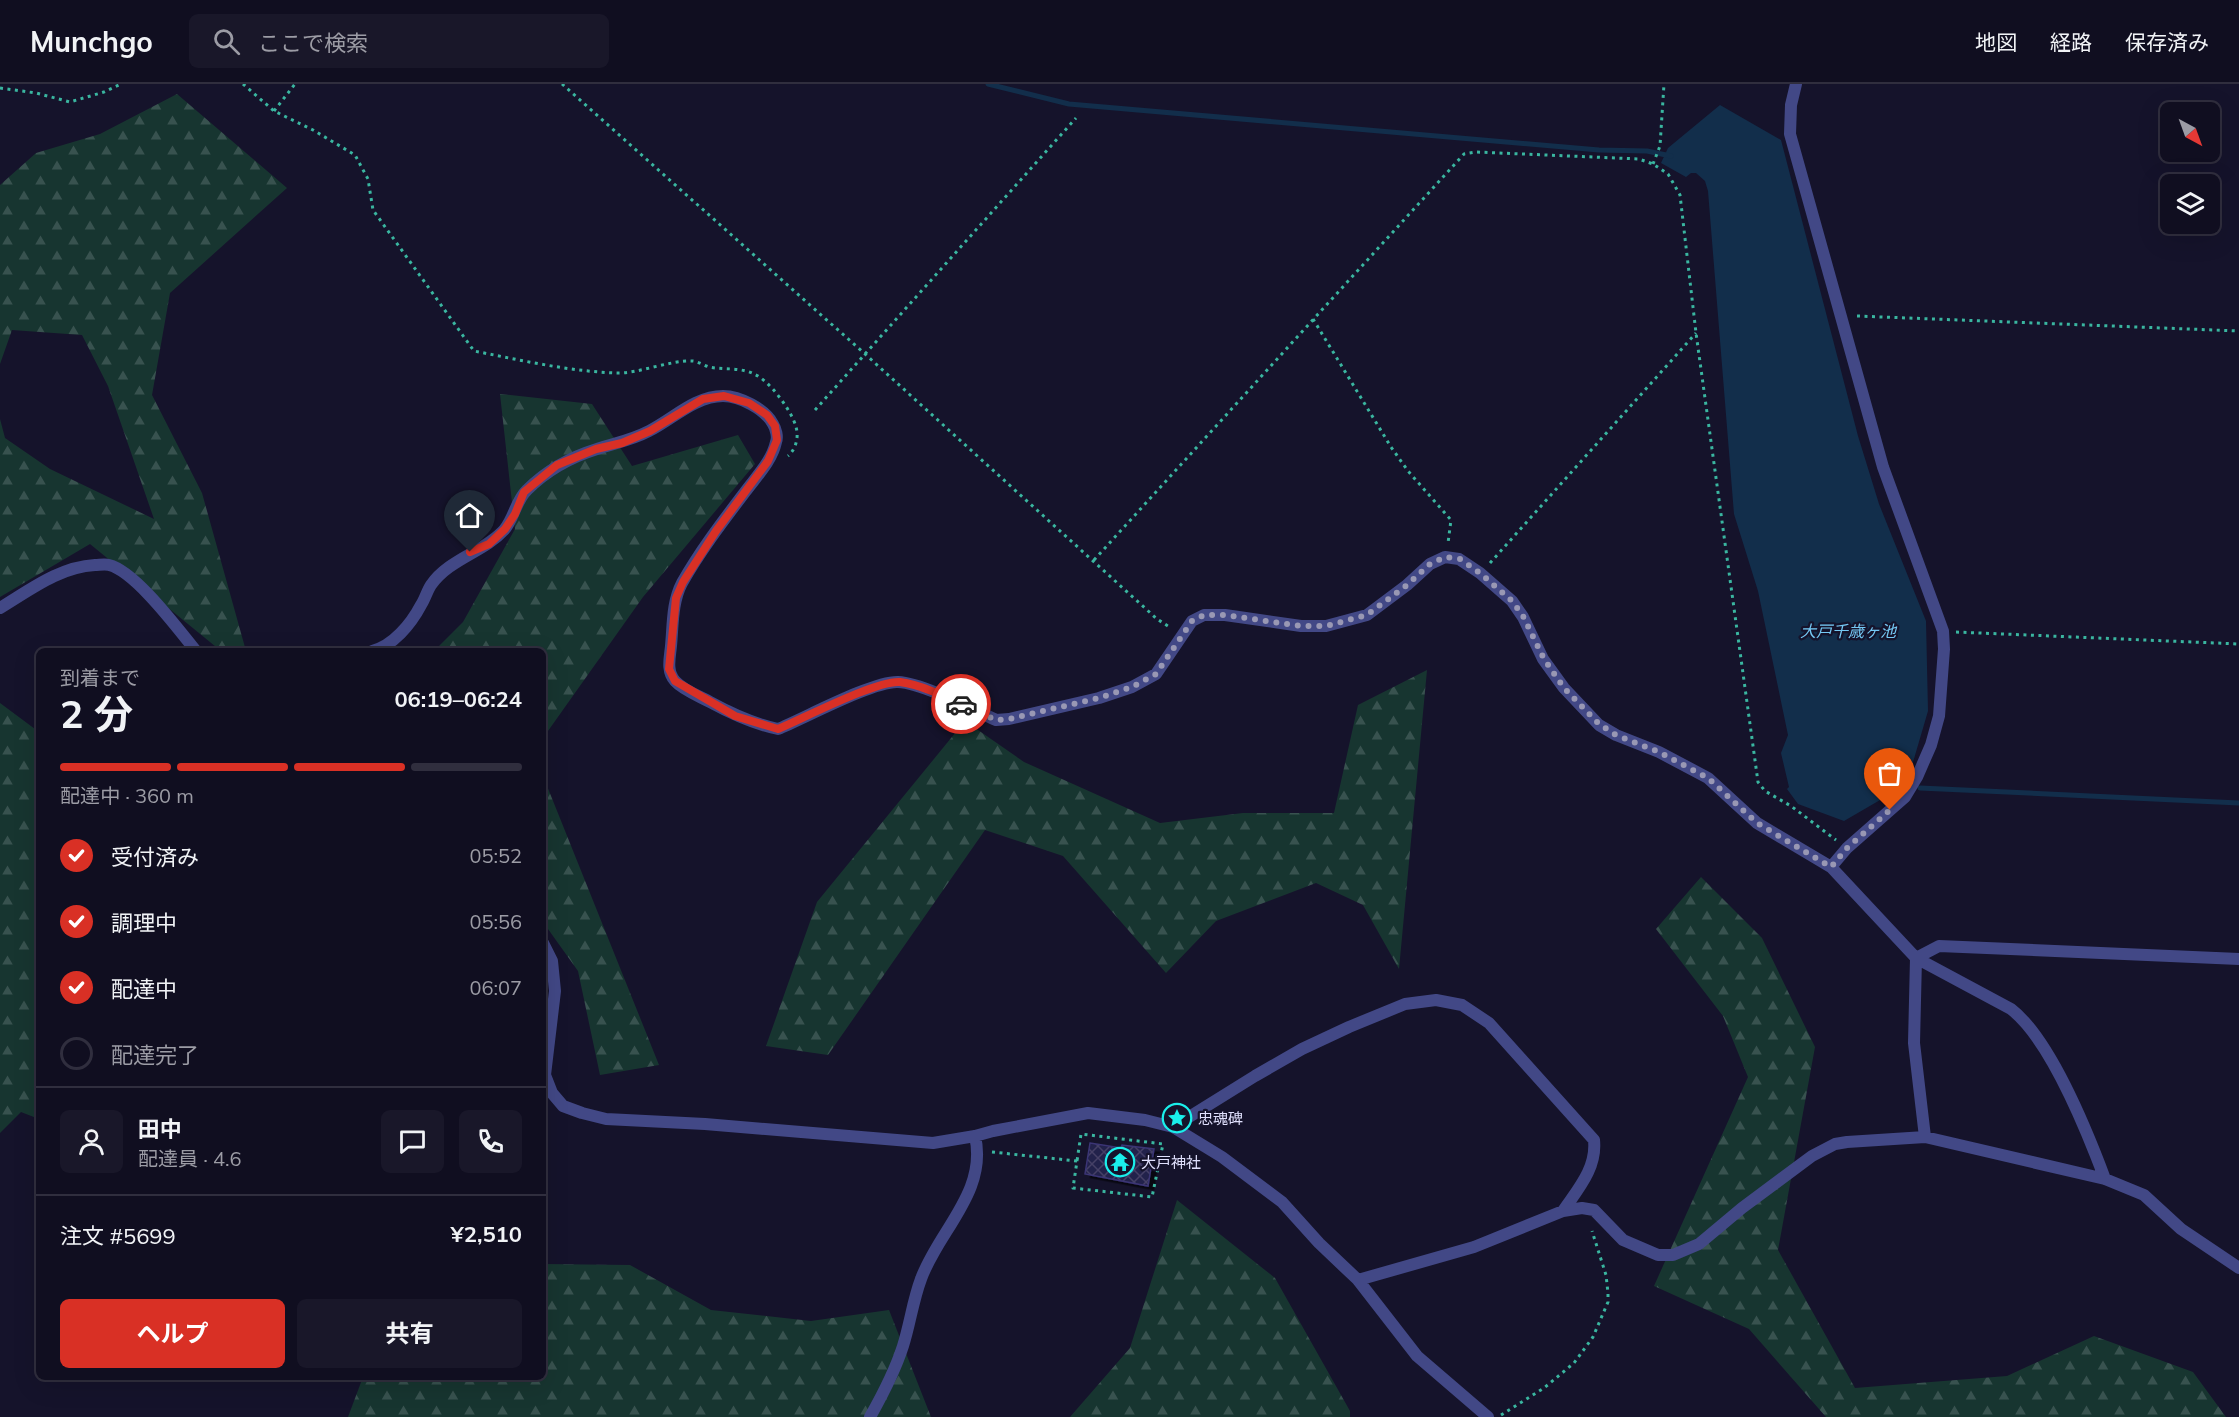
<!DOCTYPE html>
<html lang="ja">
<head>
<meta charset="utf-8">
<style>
  body { margin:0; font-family:Mulish,"Noto Sans JP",sans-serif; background:#191729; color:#f1f3f6; height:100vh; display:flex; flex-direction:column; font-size:22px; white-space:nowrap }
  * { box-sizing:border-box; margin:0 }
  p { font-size:20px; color:#9c9ca5 }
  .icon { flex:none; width:33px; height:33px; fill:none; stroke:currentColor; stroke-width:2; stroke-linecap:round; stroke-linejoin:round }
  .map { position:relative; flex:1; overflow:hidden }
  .drawer { position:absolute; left:36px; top:564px; width:510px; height:732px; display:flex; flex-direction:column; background:#100e20; border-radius:9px; box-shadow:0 6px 24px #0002,0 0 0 2px #302e3e }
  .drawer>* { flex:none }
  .needle { width:39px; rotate:139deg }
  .buttons { position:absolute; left:2160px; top:18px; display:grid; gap:12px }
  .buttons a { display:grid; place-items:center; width:60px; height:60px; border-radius:9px; background:#100e20; box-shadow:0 6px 24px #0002,0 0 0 2px #302e3e; font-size:30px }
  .pin { position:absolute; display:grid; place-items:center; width:51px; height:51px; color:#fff; margin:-62px -26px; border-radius:50% 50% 50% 0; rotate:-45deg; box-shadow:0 0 6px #0007 }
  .pin .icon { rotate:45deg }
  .courier { position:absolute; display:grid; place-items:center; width:60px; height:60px; margin:-30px; border:4px solid #d93025; border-radius:50%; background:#fff; color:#222; box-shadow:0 2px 8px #0007 }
  .headline em { font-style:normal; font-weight:700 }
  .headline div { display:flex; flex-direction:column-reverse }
  .headline { display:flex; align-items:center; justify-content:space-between; height:102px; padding:0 24px }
  h1 { font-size:39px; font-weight:700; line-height:45px }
  .bar { display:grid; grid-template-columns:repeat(4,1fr); gap:9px 6px; align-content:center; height:72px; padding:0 24px }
  .bar i { height:8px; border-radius:4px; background:#302e3e }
  .bar .selected { background:#d93025 }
  .bar p { grid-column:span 4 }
  .line { display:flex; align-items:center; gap:15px; padding:0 24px; border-top:2px solid #302e3e }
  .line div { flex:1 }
  .round { display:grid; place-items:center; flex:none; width:63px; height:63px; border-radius:9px; background:#191729 }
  ol { padding:0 24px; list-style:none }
  li { display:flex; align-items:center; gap:18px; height:66px }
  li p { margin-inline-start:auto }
  li .icon { padding:6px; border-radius:50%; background:#d93025; color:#fff; stroke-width:4 }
  li:last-child { color:#9c9ca5 }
  li i { width:33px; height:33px; border:3px solid #302e3e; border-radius:50% }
  .primary-button { display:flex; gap:12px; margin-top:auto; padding:12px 24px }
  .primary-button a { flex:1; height:69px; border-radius:9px; background:#d93025; color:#fff; font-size:24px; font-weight:700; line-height:69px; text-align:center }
  .primary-button a+a { background:#191729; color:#f1f3f6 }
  header { display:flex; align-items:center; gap:36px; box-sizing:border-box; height:84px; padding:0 30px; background:#100e20; border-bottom:2px solid #302e3e }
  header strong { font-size:28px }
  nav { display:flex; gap:33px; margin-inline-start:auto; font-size:21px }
  .search { width:420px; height:54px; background:#191729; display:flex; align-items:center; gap:15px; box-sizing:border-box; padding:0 21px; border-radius:9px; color:#9c9ca5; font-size:22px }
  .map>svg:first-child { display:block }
</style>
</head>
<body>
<header>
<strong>Munchgo</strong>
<div class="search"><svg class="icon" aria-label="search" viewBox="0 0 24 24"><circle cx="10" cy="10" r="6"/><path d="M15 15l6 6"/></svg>ここで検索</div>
<nav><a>地図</a><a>経路</a><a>保存済み</a></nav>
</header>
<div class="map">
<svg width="2239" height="1333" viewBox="0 0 2239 1333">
  <defs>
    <pattern id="forest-firs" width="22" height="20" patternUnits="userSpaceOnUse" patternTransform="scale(1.5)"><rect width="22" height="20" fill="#173530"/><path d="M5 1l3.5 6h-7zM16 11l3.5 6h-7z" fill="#38524f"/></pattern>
    <pattern id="building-cross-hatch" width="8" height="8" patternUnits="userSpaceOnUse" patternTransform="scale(1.5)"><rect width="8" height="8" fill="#24214b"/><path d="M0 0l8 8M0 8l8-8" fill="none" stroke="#444166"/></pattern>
    <filter id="shadow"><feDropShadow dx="5.5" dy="3.5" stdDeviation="0" flood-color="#0009"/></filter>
  </defs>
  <rect width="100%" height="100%" fill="#15132b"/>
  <path fill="url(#forest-firs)" d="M177 10 287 104 170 209 152 311 202 409 246 567H221L90 460 0 513V335L5 354 50 385 154 435 108 302 82 251 12 246 0 280V101L36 69 100 50Z
    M500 310 592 320 632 382 738 351 755 380 643 513 543 654V567H434L463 538 515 445Z
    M1427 586 1399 885 1363 821 1316 799 1216 837 1166 889 1063 772 985 746 828 971 766 962 817 818 965 637 1024 678 1160 739 1243 729H1334L1358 621Z
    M0 619 39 648V1035L21 1028 0 1049Z
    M543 692 659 981 600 991 578 887 543 838Z
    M1701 793 1762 854 1815 963 1778 1166 1855 1304 2007 1292 2094 1252 2193 1288 2226 1333H1826L1749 1245 1654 1202 1748 993 1723 932 1656 845Z
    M1177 1116 1275 1194 1350 1327V1333H1070L1130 1264Z
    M543 1180 630 1181 711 1226 811 1237 889 1226 931 1333H348L363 1293H543Z"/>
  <path fill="#122e4b" d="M1720 21 1781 56 1858 352 1879 420 1926 537 1928 627 1911 685 1887 712 1844 737 1798 720 1787 705 1789 703 1781 669 1788 651 1758 507 1734 430 1708 107 1705 97 1696 89H1691L1686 93 1661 79 1668 64Z"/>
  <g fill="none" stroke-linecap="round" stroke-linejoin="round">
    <path stroke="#122e4b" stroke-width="5" d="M988 0 1069 20 1599 66 1647 67 1671 72
      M1920 704 2239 719"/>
  </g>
  <path fill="url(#building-cross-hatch)" stroke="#3a3575" stroke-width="1.5" filter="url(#shadow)" d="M1090 1059 1121 1064 1122 1061 1154 1065 1148 1102 1085 1090Z"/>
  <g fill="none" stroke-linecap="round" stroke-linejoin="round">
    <path stroke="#3ab6a0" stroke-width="3" stroke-dasharray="3 4.5" stroke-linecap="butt" d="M243 0 274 27 313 46 355 71 368 95 373 126 474 267C520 276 567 287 615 289 638 290 670 276 692 277 697 277 703 281 709 283 724 286 740 283 754 290 769 296 792 327 796 343 799 353 796 365 788 372
      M562 0 865 270 1157 535 1171 544
      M0 4 36 9 70 18 104 8 121 0
      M274 27 295 0
      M1653 80 1660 62 1664 0
      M1857 232 2239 247
      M1313 235 1391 363 1408 387 1451 436 1448 459
      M815 326 1076 34
      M1094 476 1464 70 1476 68 1639 75 1653 80 1668 90 1680 111 1696 249 1758 698 1765 707 1791 722 1836 756
      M1490 479 1696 249
      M1956 548 2239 560
      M992 1068 1077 1077 1073 1104 1152 1113 1163 1060 1081 1050 1077 1077
      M1501 1331 1544 1304 1574 1279 1593 1253 1608 1218V1209L1606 1191 1592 1147"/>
    <path stroke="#424886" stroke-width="12" d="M1796 0 1791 21 1790 50 1883 383 1943 547 1944 565 1939 632 1931 661 1917 693 1905 713 1847 764 1831 783
      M0 524C30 506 59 483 95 481 99 481 105 480 109 481 135 487 178 545 196 567
      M372 567C393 562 411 540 421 521 425 515 427 507 431 501 449 475 484 468 504 446 514 435 516 416 527 406 546 387 571 373 597 365 615 359 632 356 649 347 673 335 695 312 723 312 740 312 765 325 773 340 776 345 778 353 776 358 772 377 756 393 745 408 723 437 700 467 682 499 672 518 673 541 671 562 670 573 666 587 675 597 683 606 699 612 710 618 732 630 754 640 778 645 805 634 873 597 898 598 922 599 972 625 996 636L1009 635 1099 614 1132 603 1156 590 1192 537 1204 531H1225L1301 542H1326L1367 531 1407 501 1430 480 1445 473 1459 475 1480 489 1512 517 1523 533 1543 575 1564 604 1599 641 1616 651 1659 668 1708 694 1757 739 1831 783 1916 874 2011 925C2051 956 2087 1047 2105 1095
      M543 859 552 877 555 907 545 991 552 1009 563 1022 582 1029 606 1035 705 1040 933 1059 975 1052 993 1047 1088 1029 1145 1036 1173 1043 1222 1073 1282 1118 1319 1159 1358 1196 1417 1272 1488 1333
      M1916 874 1939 862 2239 875
      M1916 874 1914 959 1925 1053
      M1173 1043 1255 992 1302 965 1349 943 1405 920 1436 916 1462 921 1489 939 1594 1056C1597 1084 1578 1105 1563 1127
      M1358 1196 1474 1163 1563 1127 1582 1124 1594 1126 1623 1156 1658 1171H1673L1699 1160 1742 1124 1812 1072 1835 1060 1847 1058 1925 1053 2105 1095 2144 1111 2181 1145 2239 1184
      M870 1333C883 1310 895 1287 903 1262 910 1240 913 1216 921 1195 938 1147 988 1108 975 1052"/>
  </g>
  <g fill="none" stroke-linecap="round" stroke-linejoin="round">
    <path stroke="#9998b4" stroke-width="6" stroke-dasharray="0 10.8" d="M961 620 996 636 1009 635 1099 614 1132 603 1156 590 1192 537 1204 531H1225L1301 542H1326L1367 531 1407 501 1430 480 1445 473 1460 475 1480 489 1512 517 1523 532 1544 575 1564 604 1599 640 1616 651 1659 668 1708 694 1757 739 1831 783 1847 764 1890 726"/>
    <path stroke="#d93025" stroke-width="8" d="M470 468 489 460 505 445 515 430 524 408 557 381 596 365 622 359 650 347 703 315 724 312 749 319 767 331 775 342 777 356 768 377 716 447 683 498 676 514 669 585 675 597 718 622 735 632 778 645C804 634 877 596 900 598 921 601 942 611 961 620"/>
  </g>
  <defs>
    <g id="sight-ring" transform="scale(1.5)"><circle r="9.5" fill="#15132b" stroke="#1aefeb" stroke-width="1.5"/><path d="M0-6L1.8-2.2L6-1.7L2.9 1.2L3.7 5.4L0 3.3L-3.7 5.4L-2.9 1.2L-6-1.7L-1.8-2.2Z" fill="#1aefeb"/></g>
    <g id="temple-ring" transform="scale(1.5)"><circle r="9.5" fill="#15132b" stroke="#1aefeb" stroke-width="1.5"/><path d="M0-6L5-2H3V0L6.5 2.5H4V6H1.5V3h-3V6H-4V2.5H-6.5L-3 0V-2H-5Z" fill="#1aefeb"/></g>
  </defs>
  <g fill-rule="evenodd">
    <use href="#sight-ring" x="1177" y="1034"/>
    <use href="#temple-ring" x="1120" y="1078"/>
  </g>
  <g text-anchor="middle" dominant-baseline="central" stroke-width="4.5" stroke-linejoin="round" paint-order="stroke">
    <g font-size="15" fill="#e0e0fd" stroke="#15132b" text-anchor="start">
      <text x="1198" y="1034">忠魂碑</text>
      <text x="1141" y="1078">大戸神社</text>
    </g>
    <g font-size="16" font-style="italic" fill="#75c9f5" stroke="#15132b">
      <text x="1848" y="547">大戸千歳ヶ池</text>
    </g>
  </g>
</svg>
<div class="buttons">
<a><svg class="needle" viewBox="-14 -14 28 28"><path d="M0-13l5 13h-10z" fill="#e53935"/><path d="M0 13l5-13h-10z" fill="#9c9ca5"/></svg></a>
<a><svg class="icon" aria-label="layers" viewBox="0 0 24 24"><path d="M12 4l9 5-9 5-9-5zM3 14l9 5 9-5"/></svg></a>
</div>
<div class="pin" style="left:1890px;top:726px;background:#ea580c"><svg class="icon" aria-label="bag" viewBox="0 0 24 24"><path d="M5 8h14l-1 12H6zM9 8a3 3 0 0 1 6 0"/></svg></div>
<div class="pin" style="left:470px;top:468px;background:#1f2937"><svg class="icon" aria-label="home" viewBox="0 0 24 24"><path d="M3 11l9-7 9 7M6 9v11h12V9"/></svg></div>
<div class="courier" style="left:961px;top:620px"><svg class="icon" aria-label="car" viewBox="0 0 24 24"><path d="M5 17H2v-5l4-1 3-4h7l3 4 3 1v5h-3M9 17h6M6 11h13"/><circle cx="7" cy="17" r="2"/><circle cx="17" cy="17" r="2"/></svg></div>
<section class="drawer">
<div class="headline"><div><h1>2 分</h1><p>到着まで</p></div><em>06:19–06:24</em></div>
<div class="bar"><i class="selected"></i><i class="selected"></i><i class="selected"></i><i></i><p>配達中 · 360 m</p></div>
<ol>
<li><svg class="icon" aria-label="check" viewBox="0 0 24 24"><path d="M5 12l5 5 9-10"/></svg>受付済み<p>05:52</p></li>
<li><svg class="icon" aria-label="check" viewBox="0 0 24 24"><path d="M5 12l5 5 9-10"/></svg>調理中<p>05:56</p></li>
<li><svg class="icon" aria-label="check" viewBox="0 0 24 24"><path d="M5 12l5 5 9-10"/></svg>配達中<p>06:07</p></li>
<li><i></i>配達完了</li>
</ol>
<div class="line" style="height:108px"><a class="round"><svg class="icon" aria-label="person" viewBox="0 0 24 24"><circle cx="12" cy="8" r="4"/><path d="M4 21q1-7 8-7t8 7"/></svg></a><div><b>田中</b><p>配達員 · 4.6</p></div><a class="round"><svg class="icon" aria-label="chat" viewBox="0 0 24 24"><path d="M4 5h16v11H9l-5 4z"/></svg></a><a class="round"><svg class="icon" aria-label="phone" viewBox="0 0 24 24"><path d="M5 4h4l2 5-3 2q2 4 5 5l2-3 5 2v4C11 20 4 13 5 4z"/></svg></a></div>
<div class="line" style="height:78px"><div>注文 #5699</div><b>¥2,510</b></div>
<div class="primary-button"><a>ヘルプ</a><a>共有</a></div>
</section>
</div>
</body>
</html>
